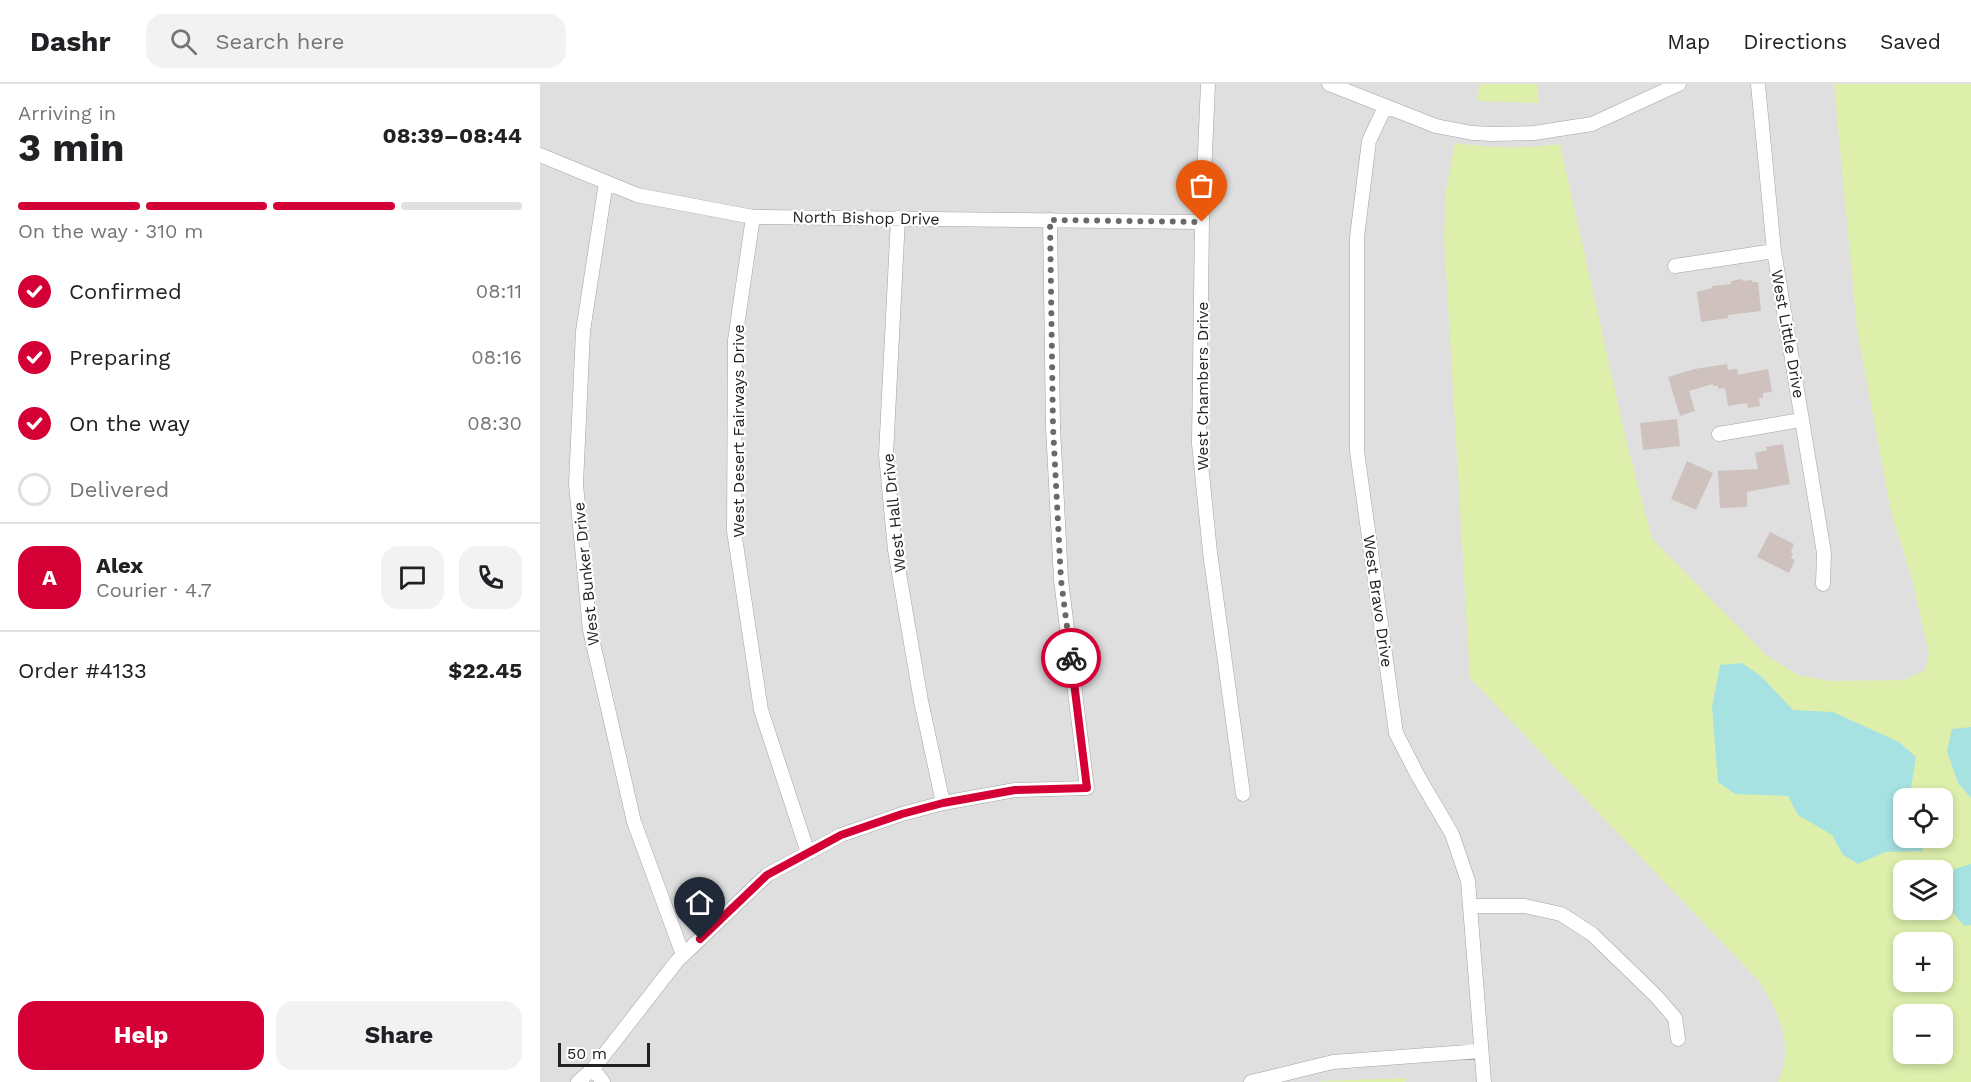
<!DOCTYPE html>
<html lang="en">
<head>
<meta charset="utf-8">
<style>
  body { margin:0; font-family:"Work Sans",sans-serif; background:#f2f2f2; color:#202124; height:100vh; display:flex; flex-direction:column; font-size:22px; white-space:nowrap }
  * { box-sizing:border-box; margin:0 }
  p { font-size:20px; color:#757577 }
  .icon { flex:none; width:33px; height:33px; fill:none; stroke:currentColor; stroke-width:2; stroke-linecap:round; stroke-linejoin:round }
  .map { position:relative; flex:1; overflow:hidden }
  .details { display:flex; flex-direction:column; background:#fff; width:540px }
  .details>* { flex:none }
  .tools { position:absolute; left:1353px; top:704px; display:grid; gap:12px }
  .tools a { display:grid; place-items:center; width:60px; height:60px; border-radius:12px; background:#fff; box-shadow:0 3px 9px #0003; font-size:30px }
  .scale { position:absolute; left:18px; bottom:15px; width:92px; box-sizing:border-box; padding-left:6px; border:3px solid #222; border-top:0; font-size:16px; line-height:21px; white-space:nowrap; color:#222; -webkit-text-stroke:4px #fff; paint-order:stroke }
  .pin { position:absolute; display:grid; place-items:center; width:51px; height:51px; color:#fff; margin:-62px -26px; border-radius:50% 50% 50% 0; rotate:-45deg; box-shadow:0 0 6px #0007 }
  .pin .icon { rotate:45deg }
  .courier { position:absolute; display:grid; place-items:center; width:60px; height:60px; margin:-30px; border:4px solid #d40035; border-radius:50%; background:#fff; color:#222; box-shadow:0 2px 8px #0007 }
  .headline em { font-style:normal; font-weight:700 }
  .headline div { display:flex; flex-direction:column-reverse }
  .headline { display:flex; align-items:center; justify-content:space-between; height:102px; padding:0 18px }
  h1 { font-size:39px; font-weight:700; line-height:45px }
  .bar { display:grid; grid-template-columns:repeat(4,1fr); gap:9px 6px; align-content:center; height:72px; padding:0 18px }
  .bar i { height:8px; border-radius:4px; background:#e0e0e0 }
  .bar .on { background:#d40035 }
  .bar p { grid-column:span 4 }
  .line { display:flex; align-items:center; gap:15px; padding:0 18px; border-top:2px solid #e0e0e0 }
  .line div { flex:1 }
  .round { display:grid; place-items:center; flex:none; width:63px; height:63px; border-radius:18px; background:#f2f2f2 }
  ol { padding:0 18px; list-style:none }
  li { display:flex; align-items:center; gap:18px; height:66px }
  li p { margin-inline-start:auto }
  li .icon { padding:6px; border-radius:50%; background:#d40035; color:#fff; stroke-width:4 }
  li:last-child { color:#757577 }
  li i { width:33px; height:33px; border:3px solid #e0e0e0; border-radius:50% }
  .primary-button { display:flex; gap:12px; margin-top:auto; padding:12px 18px }
  .primary-button a { flex:1; height:69px; border-radius:18px; background:#d40035; color:#fff; font-size:24px; font-weight:700; line-height:69px; text-align:center }
  .primary-button a+a { background:#f2f2f2; color:#202124 }
  header { display:flex; align-items:center; gap:36px; box-sizing:border-box; height:84px; padding:0 30px; background:#fff; border-bottom:2px solid #e0e0e0 }
  header strong { font-size:28px }
  nav { display:flex; gap:33px; margin-inline-start:auto; font-size:21px }
  .search { width:420px; height:54px; background:#f2f2f2; display:flex; align-items:center; gap:15px; box-sizing:border-box; padding:0 21px; border-radius:18px; color:#757577; font-size:22px }
  main { display:flex; flex:1; min-height:0 }
  .map>svg:first-child { display:block }
</style>
</head>
<body>
<header>
<strong>Dashr</strong>
<div class="search"><svg class="icon" aria-label="search" viewBox="0 0 24 24"><circle cx="10" cy="10" r="6"/><path d="M15 15l6 6"/></svg>Search here</div>
<nav><a>Map</a><a>Directions</a><a>Saved</a></nav>
</header>
<main>
<section class="details">
<div class="headline"><div><h1>3 min</h1><p>Arriving in</p></div><em>08:39–08:44</em></div>
<div class="bar"><i class="on"></i><i class="on"></i><i class="on"></i><i></i><p>On the way · 310 m</p></div>
<ol>
<li><svg class="icon" aria-label="check" viewBox="0 0 24 24"><path d="M5 12l5 5 9-10"/></svg>Confirmed<p>08:11</p></li>
<li><svg class="icon" aria-label="check" viewBox="0 0 24 24"><path d="M5 12l5 5 9-10"/></svg>Preparing<p>08:16</p></li>
<li><svg class="icon" aria-label="check" viewBox="0 0 24 24"><path d="M5 12l5 5 9-10"/></svg>On the way<p>08:30</p></li>
<li><i></i>Delivered</li>
</ol>
<div class="line" style="height:108px"><b class="round" style="background:#d40035;color:#fff">A</b><div><b>Alex</b><p>Courier · 4.7</p></div><a class="round"><svg class="icon" aria-label="chat" viewBox="0 0 24 24"><path d="M4 5h16v11H9l-5 4z"/></svg></a><a class="round"><svg class="icon" aria-label="phone" viewBox="0 0 24 24"><path d="M5 4h4l2 5-3 2q2 4 5 5l2-3 5 2v4C11 20 4 13 5 4z"/></svg></a></div>
<div class="line" style="height:78px"><div>Order #4133</div><b>$22.45</b></div>
<div class="primary-button"><a>Help</a><a>Share</a></div>
</section>
<div class="map">
<svg width="1431" height="998" viewBox="0 0 1431 998">
  <rect width="100%" height="100%" fill="#f2ece8"/>
  <path fill="#e0dfdf" fill-rule="evenodd" d="M0 0H1431V998H0ZM1364 714H1402V753H1364ZM1364 786H1402V825H1364ZM1364 858H1402V897H1364ZM1364 930H1402V969H1364Z"/>
  <path fill="#deefac" fill-rule="evenodd" d="M939 0H997L999 19 938 17Z
    M1294 0H1431V998H1238C1255 960 1239 927 1217 895L930 594 904 153 906 107 915 59C950 64 985 65 1020 60L1085 351 1112 455 1227 572 1258 591 1290 597 1364 596 1385 586 1389 570 1372 495 1351 428 1317 245ZM1364 714H1402V753H1364ZM1364 786H1402V825H1364ZM1364 858H1402V897H1364ZM1364 930H1402V969H1364Z
    M866 994V998H778L782 997Z"/>
  <path fill="#a6e2e1" d="M1202 579 1222 593 1253 626 1293 628 1359 658 1376 673 1371 704 1372 714H1364V753H1377L1383 767 1345 768 1318 780 1303 771 1292 751 1258 731 1248 712 1195 710 1178 698 1172 623 1180 581Z
    M1431 643V714L1418 699 1407 667 1412 645Z
    M1431 780V841L1425 842C1403 822 1409 810 1414 785Z"/>
  <path fill="#cfc1be" d="M1202 195 1203 197 1212 196V198H1218L1221 227 1188 231V234L1161 238 1157 208 1172 204V202L1191 200V197Z
    M1187 280 1188 286 1197 285 1198 291 1228 285 1232 308 1223 309V314H1219L1220 322 1208 324 1207 319 1188 322 1185 304 1178 305V302H1173V300L1149 307 1155 327 1140 332 1128 293 1154 285Z
    M1137 335 1140 362 1103 366 1100 339Z
    M1243 360 1250 400 1207 408V423L1180 424 1178 387 1218 385 1215 369 1227 366 1226 363Z
    M1147 377 1173 389 1156 426 1131 415Z
    M1230 448 1254 460 1251 468 1253 470 1251 474 1255 476 1249 489 1217 473Z"/>
  <g fill="none" stroke-linecap="round" stroke-linejoin="round">
    <g stroke="#a3a3a3" stroke-width="15">
      <path id="minor" d="M668 0 662 138 659 360 670 468 703 710
        M789 0 896 42 932 49 952 50 994 49 1052 40 1139 0
        M1218 0 1234 167 1284 469 1283 500
        M845 23 829 57 817 153V367L856 649 878 692 912 750 928 797 944 998
        M0 71 97 111 213 133 662 138
        M66 98 43 247 36 400 50 546 94 738 143 871
        M213 133 195 256 194 447 221 626 268 769
        M358 134 346 371 355 466 381 617 403 719
        M1135 182 1234 167
        M1179 350 1261 336
        M930 822H985L1021 830 1052 850 1116 912 1135 934 1138 955
        M53 985 63 998
        M38 998 53 985 137 877 227 791 301 751 362 730 403 719 475 706 547 704 521 496 513 343 510 136
        M711 998 793 978 941 967"/>
    </g>
    <use href="#minor" stroke="#fff" stroke-width="14"/>
  </g>
  <g fill="none" stroke-linecap="round" stroke-linejoin="round">
    <path stroke="#6b6967" stroke-width="6" stroke-dasharray="0 10.8" d="M531 574 521 496 513 343 510 136 662 138"/>
    <path stroke="#d40035" stroke-width="8" d="M160 855 227 791 301 751 362 730 403 719 475 706 547 704 531 574"/>
  </g>
  <g text-anchor="middle" dominant-baseline="central" stroke-width="4.5" stroke-linejoin="round" paint-order="stroke">
    <g font-size="16" fill="#222" stroke="#fff">
      <text transform="translate(326 134) rotate(1)">North Bishop Drive</text>
      <text transform="translate(1248 250) rotate(80)">West Little Drive</text>
      <text transform="translate(662 302) rotate(-90)">West Chambers Drive</text>
      <text transform="translate(198 347) rotate(-90)">West Desert Fairways Drive</text>
      <text transform="translate(354 429) rotate(-96)">West Hall Drive</text>
      <text transform="translate(46 490) rotate(-96)">West Bunker Drive</text>
      <text transform="translate(838 517) rotate(82)">West Bravo Drive</text>
    </g>
  </g>
</svg>
<div class="tools">
<a><svg class="icon" aria-label="locate" viewBox="0 0 24 24"><circle cx="12" cy="12" r="6"/><path d="M12 2v4M12 18v4M2 12h4M18 12h4"/></svg></a>
<a><svg class="icon" aria-label="layers" viewBox="0 0 24 24"><path d="M12 4l9 5-9 5-9-5zM3 14l9 5 9-5"/></svg></a>
<a>+</a>
<a>−</a>
</div>
<div class="scale">50 m</div>
<div class="pin" style="left:662px;top:138px;background:#ea580c"><svg class="icon" aria-label="bag" viewBox="0 0 24 24"><path d="M5 8h14l-1 12H6zM9 8a3 3 0 0 1 6 0"/></svg></div>
<div class="pin" style="left:160px;top:855px;background:#1f2937"><svg class="icon" aria-label="home" viewBox="0 0 24 24"><path d="M3 11l9-7 9 7M6 9v11h12V9"/></svg></div>
<div class="courier" style="left:531px;top:574px"><svg class="icon" aria-label="bike" viewBox="0 0 24 24"><circle cx="6" cy="16" r="4"/><circle cx="18" cy="16" r="4"/><path d="M6 16l4-8h5l3 8M10 8l3 8H6M13 5h3"/></svg></div>
</div>
</main>
</body>
</html>
